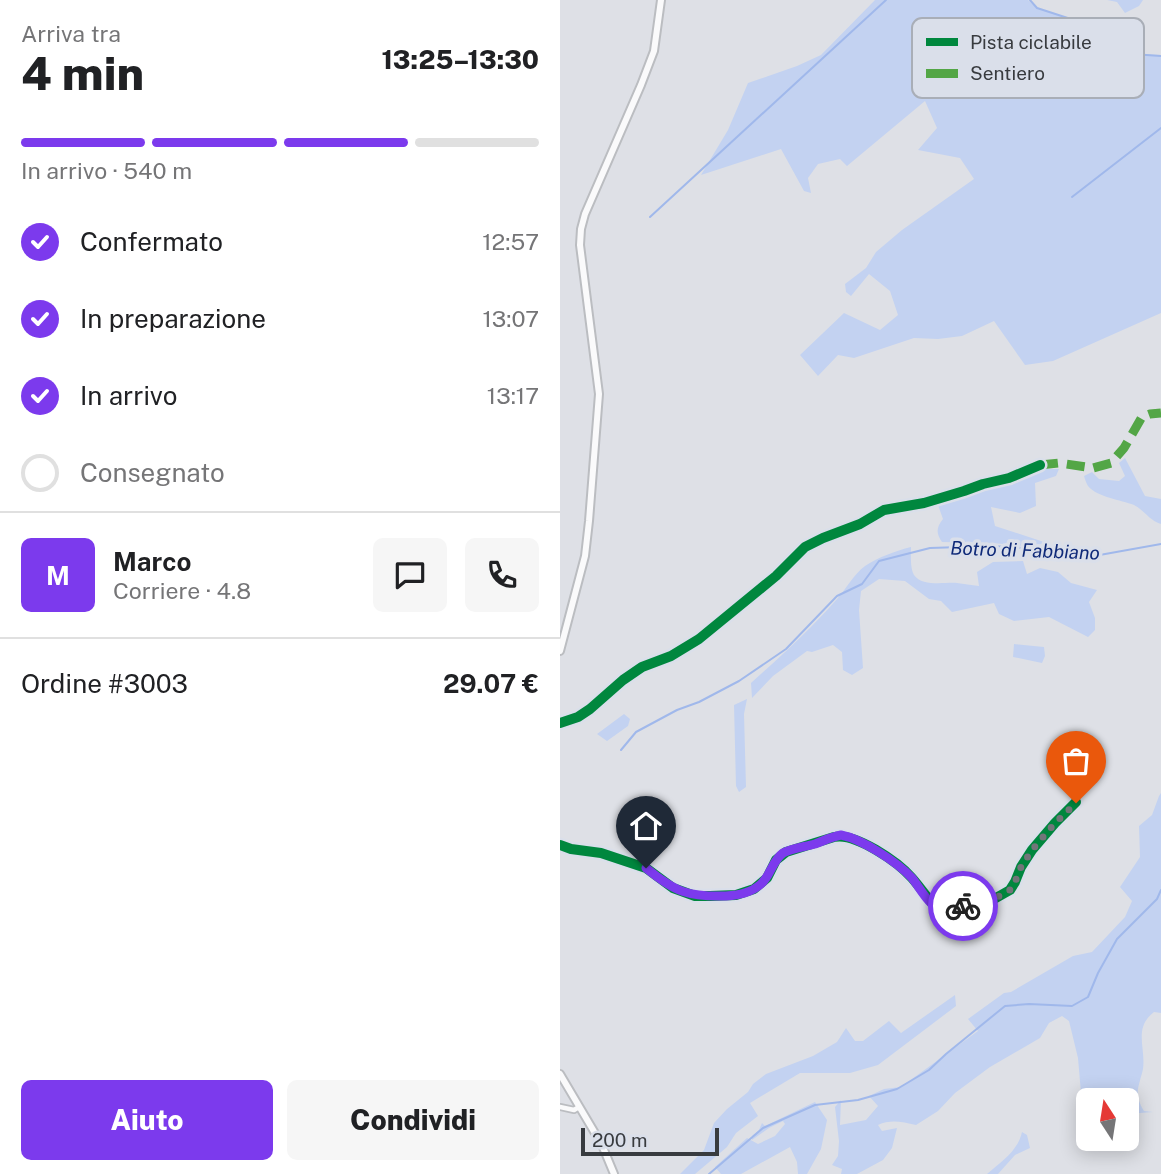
<!DOCTYPE html>
<html lang="it">
<head>
<meta charset="utf-8">
<style>
  body { margin:0; font-family:"Public Sans",sans-serif; background:#f6f6f6; color:#202124; height:100vh; display:flex; flex-direction:column; font-size:26px; white-space:nowrap }
  * { box-sizing:border-box; margin:0 }
  p { font-size:23px; color:#757577 }
  .icon { flex:none; width:38px; height:38px; fill:none; stroke:currentColor; stroke-width:2; stroke-linecap:round; stroke-linejoin:round }
  .map { position:relative; flex:1; overflow:hidden }
  .details { display:flex; flex-direction:column; background:#fff; width:560px }
  .details>* { flex:none }
  .needle { width:46px; rotate:348deg }
  .buttons { position:absolute; left:516px; top:1088px; display:grid; gap:14px }
  .buttons a { display:grid; place-items:center; width:63px; height:63px; border-radius:10px; background:#fff; box-shadow:0 4px 18px #0003; font-size:35px }
  .scale { position:absolute; left:21px; bottom:18px; width:138px; box-sizing:border-box; padding-left:7px; border:4px solid #383b3f; border-top:0; font-size:19px; line-height:24px; white-space:nowrap; color:#383b3f; -webkit-text-stroke:5px #dadfea; paint-order:stroke }
  .pin { position:absolute; display:grid; place-items:center; width:60px; height:60px; color:#fff; margin:-72px -30px; border-radius:50% 50% 50% 0; rotate:-45deg; box-shadow:0 0 7px #0007 }
  .pin .icon { rotate:45deg }
  .courier { position:absolute; display:grid; place-items:center; width:70px; height:70px; margin:-35px; border:5px solid #7c3aed; border-radius:50%; background:#fff; color:#222; box-shadow:0 2px 9px #0007 }
  .head em { font-style:normal; font-weight:800 }
  .head div { display:flex; flex-direction:column-reverse }
  .head { display:flex; align-items:center; justify-content:space-between; height:119px; padding:0 21px }
  h1 { font-size:46px; font-weight:800; line-height:52px }
  .bar { display:grid; grid-template-columns:repeat(4,1fr); gap:10px 7px; align-content:center; height:84px; padding:0 21px }
  .bar i { height:9px; border-radius:5px; background:#e0e0e0 }
  .bar .selected { background:#7c3aed }
  .bar p { grid-column:span 4 }
  .line { display:flex; align-items:center; gap:18px; padding:0 21px; border-top:2px solid #e0e0e0 }
  .line div { flex:1 }
  .round { display:grid; place-items:center; flex:none; width:74px; height:74px; border-radius:10px; background:#f6f6f6 }
  ol { padding:0 21px; list-style:none }
  li { display:flex; align-items:center; gap:21px; height:77px }
  li p { margin-inline-start:auto }
  li .icon { padding:7px; border-radius:50%; background:#7c3aed; color:#fff; stroke-width:4 }
  li:last-child { color:#757577 }
  li i { width:38px; height:38px; border:4px solid #e0e0e0; border-radius:50% }
  .button { display:flex; gap:14px; margin-top:auto; padding:14px 21px }
  .button a { flex:1; height:80px; border-radius:10px; background:#7c3aed; color:#fff; font-size:28px; font-weight:800; line-height:80px; text-align:center }
  .button a+a { background:#f6f6f6; color:#202124 }
  main { display:flex; flex:1; min-height:0 }
  .map>svg:first-child { display:block }
</style>
</head>
<body>
<main>
<section class="details">
<div class="head"><div><h1>4 min</h1><p>Arriva tra</p></div><em>13:25–13:30</em></div>
<div class="bar"><i class="selected"></i><i class="selected"></i><i class="selected"></i><i></i><p>In arrivo · 540 m</p></div>
<ol>
<li><svg class="icon" aria-label="check" viewBox="0 0 24 24"><path d="M5 12l5 5 9-10"/></svg>Confermato<p>12:57</p></li>
<li><svg class="icon" aria-label="check" viewBox="0 0 24 24"><path d="M5 12l5 5 9-10"/></svg>In preparazione<p>13:07</p></li>
<li><svg class="icon" aria-label="check" viewBox="0 0 24 24"><path d="M5 12l5 5 9-10"/></svg>In arrivo<p>13:17</p></li>
<li><i></i>Consegnato</li>
</ol>
<div class="line" style="height:126px"><b class="round" style="background:#7c3aed;color:#fff">M</b><div><b>Marco</b><p>Corriere · 4.8</p></div><a class="round"><svg class="icon" aria-label="chat" viewBox="0 0 24 24"><path d="M4 5h16v11H9l-5 4z"/></svg></a><a class="round"><svg class="icon" aria-label="phone" viewBox="0 0 24 24"><path d="M5 4h4l2 5-3 2q2 4 5 5l2-3 5 2v4C11 20 4 13 5 4z"/></svg></a></div>
<div class="line" style="height:91px"><div>Ordine #3003</div><b>29.07 €</b></div>
<div class="button"><a>Aiuto</a><a>Condividi</a></div>
</section>
<div class="map">
<svg width="601" height="1174" viewBox="0 0 601 1174">
  <rect width="100%" height="100%" fill="#dee0e6"/>
  <path fill="#c3d2f1" d="M315 0H468L477 8 520 22 572 54 601 55V313L493 361 465 365 434 321 402 336 378 339 354 338 294 358 278 355 258 376 240 355 284 313 320 330 338 315 330 291 309 274 291 296 286 292 285 284 306 268 316 252 342 230 414 179 400 158 358 150 377 128 365 101 287 166 280 159 258 164 248 178 251 193 244 191 221 149 141 175 168 130 188 83 237 66 261 55Z
    M547 0H583L579 6 565 13 557 2Z
    M565 458 585 496 601 499V524C590 521 584 510 574 505 561 500 537 497 528 486 526 483 525 479 524 476L532 472 539 479 559 481 565 476 559 463Z
    M484 469H499L496 476 475 483 476 506 460 513 431 507 435 526 484 542 477 547 431 543 382 542C376 533 376 528 383 519L378 505C413 491 449 481 484 469Z
    M351 547C351 555 350 568 354 575 362 587 385 582 397 583 404 584 411 585 419 586L417 572 433 562 463 561 467 574 480 568 498 572 511 583 537 590 529 602 535 618V630L528 637 489 617 454 621 439 614 434 603 392 612 381 601 369 599 345 581 319 579 301 591 299 610 303 668 292 675 283 670 282 652 273 645 252 652 247 651 213 676 192 698 191 683C221 656 251 629 277 599 287 588 293 575 305 566 319 557 335 551 351 547Z
    M454 644 484 647 485 656 482 663 453 657Z
    M187 699 184 714 186 787 179 792 176 786 174 705Z
    M64 714 70 719 68 726 47 741 37 734Z
    M601 793V1013L594 1012C573 1028 586 1048 583 1069 579 1087 573 1093 584 1111L593 1112 567 1114V1101H528V1114L521 1093 518 1058 509 1021 502 1016 489 1023 480 1038 430 1067 395 1093 378 1111 356 1125C342 1122 331 1119 318 1125L322 1131 337 1128 332 1148 323 1160 297 1174H281L282 1169 272 1165 278 1156 279 1141 275 1107 281 1100 280 1125 306 1120 318 1106 309 1096 324 1089 341 1087 418 1031 408 1019 444 993 451 992 513 956 532 952 565 917 572 901 560 887 580 857 579 826 592 815 599 796Z
    M395 995 396 1006 318 1065 290 1073H240L190 1103 198 1116 176 1133 167 1147 135 1174H120L144 1150 154 1123 167 1109 188 1092 193 1084 206 1074 253 1056 277 1042 286 1028 295 1041H303L329 1021 341 1033Z
    M255 1102 267 1120 261 1149 247 1174H238L237 1162 230 1147 181 1174H161L155 1167 187 1138 198 1144 215 1136 225 1124 223 1121 209 1128 192 1140V1136L199 1130 202 1123 205 1126Z
    M462 1132 467 1135 470 1148 455 1155 438 1174H427C441 1162 458 1151 462 1132Z"/>
  <g fill="none" stroke-linecap="round" stroke-linejoin="round">
    <path stroke="#a0b8eb" stroke-width="2" d="M470 0 477 8 520 22 572 54 601 56
      M512 197 601 128
      M90 217 326 0
      M61 750 76 732 117 710 139 702 179 681 226 649 277 596 302 584 319 561 370 548 433 546 490 550 534 556 601 544
      M149 1174 203 1128 255 1105 298 1100 337 1089 369 1070 386 1054 445 1006 469 1004 512 1006 528 997 538 973 557 939 597 899 601 890"/>
    <g stroke="#bbbdc1" stroke-width="8">
      <path id="street" d="M0 723 18 717 30 709 63 680 82 667 111 656 139 639 216 576 245 547 263 538 300 524 324 510 364 503 404 491 423 484 449 478 480 465
        M0 845 11 849 41 853 86 868 113 888 135 896H150L176 895 194 889 207 878 216 860 226 852 274 837C295 832 338 862 352 878 359 886 366 896 373 904L379 909 389 911 406 905 427 903 450 890 455 882 461 867 472 850 495 823 516 802
        M0 1107 14 1110 19 1107"/>
    </g>
    <g stroke="#bbbdc1" stroke-width="10">
      <path id="secondary" d="M0 651 25 556 29 521 39 394 20 245 21 229 25 214 81 85 94 51 101 0
        M0 1074 42 1145 54 1174"/>
    </g>
    <use href="#street" stroke="#fafafb" stroke-width="4.5"/>
    <use href="#secondary" stroke="#fafafb" stroke-width="6"/>
    <path stroke="#53a646" stroke-width="9" stroke-dasharray="18 9" stroke-linecap="butt" d="M480 465 499 463 533 468 551 463 564 448 582 417 590 414 601 413"/>
    <g stroke="#dadfea" stroke-width="15">
      <path id="cycleway" d="M0 723 18 717 30 709 63 680 82 667 111 656 139 639 216 576 245 547 263 538 300 524 324 510 364 503 404 491 423 484 449 478 480 465
        M0 845 11 849 41 853 86 868 113 888 135 896H150L176 895 194 889 207 878 216 860 226 852 274 837C295 832 338 862 352 878 359 886 366 896 373 904L379 909 389 911 406 905 427 903 450 890 455 882 461 867 472 850 495 823 516 802"/>
    </g>
    <use href="#cycleway" stroke="#00873e" stroke-width="10"/>
  </g>
  <g fill="none" stroke-linecap="round" stroke-linejoin="round">
    <path stroke="#727579" stroke-width="7" stroke-dasharray="0 12.6" d="M403 906 427 903 450 890 455 882 461 867 472 850 495 823 516 803"/>
    <path stroke="#7c3aed" stroke-width="9" d="M86 868C115 892 128 897 166 896 179 895 191 893 201 884 211 875 212 861 223 853 232 848 244 847 255 844 263 841 271 837 281 835 302 839 337 862 352 878 360 888 369 906 382 911 389 913 397 909 403 906"/>
  </g>
  <g text-anchor="middle" dominant-baseline="central" stroke-width="7" stroke-linejoin="round" paint-order="stroke">
    <g font-size="19" font-style="italic" fill="#0e2978" stroke="#dadfea">
      <text transform="translate(465 550) rotate(2)">Botro di Fabbiano</text>
    </g>
  </g>
  <rect x="352" y="18" width="232" height="80" rx="10" fill="#dadfea" stroke="#a9aeb7" stroke-width="2"/>
  <rect x="366" y="38" width="32" height="8" fill="#00873e"/>
  <rect x="366" y="69" width="32" height="9" fill="#53a646"/>
  <g font-size="19" fill="#383b3f">
    <text x="410" y="49">Pista ciclabile</text>
    <text x="410" y="80">Sentiero</text>
  </g>
</svg>
<div class="buttons">
<a><svg class="needle" viewBox="-14 -14 28 28"><path d="M0-13l5 13h-10z" fill="#e53935"/><path d="M0 13l5-13h-10z" fill="#757577"/></svg></a>
</div>
<div class="scale">200 m</div>
<div class="pin" style="left:516px;top:803px;background:#ea580c"><svg class="icon" aria-label="bag" viewBox="0 0 24 24"><path d="M5 8h14l-1 12H6zM9 8a3 3 0 0 1 6 0"/></svg></div>
<div class="pin" style="left:86px;top:868px;background:#1f2937"><svg class="icon" aria-label="home" viewBox="0 0 24 24"><path d="M3 11l9-7 9 7M6 9v11h12V9"/></svg></div>
<div class="courier" style="left:403px;top:906px"><svg class="icon" aria-label="bike" viewBox="0 0 24 24"><circle cx="6" cy="16" r="4"/><circle cx="18" cy="16" r="4"/><path d="M6 16l4-8h5l3 8M10 8l3 8H6M13 5h3"/></svg></div>
</div>
</main>
</body>
</html>
